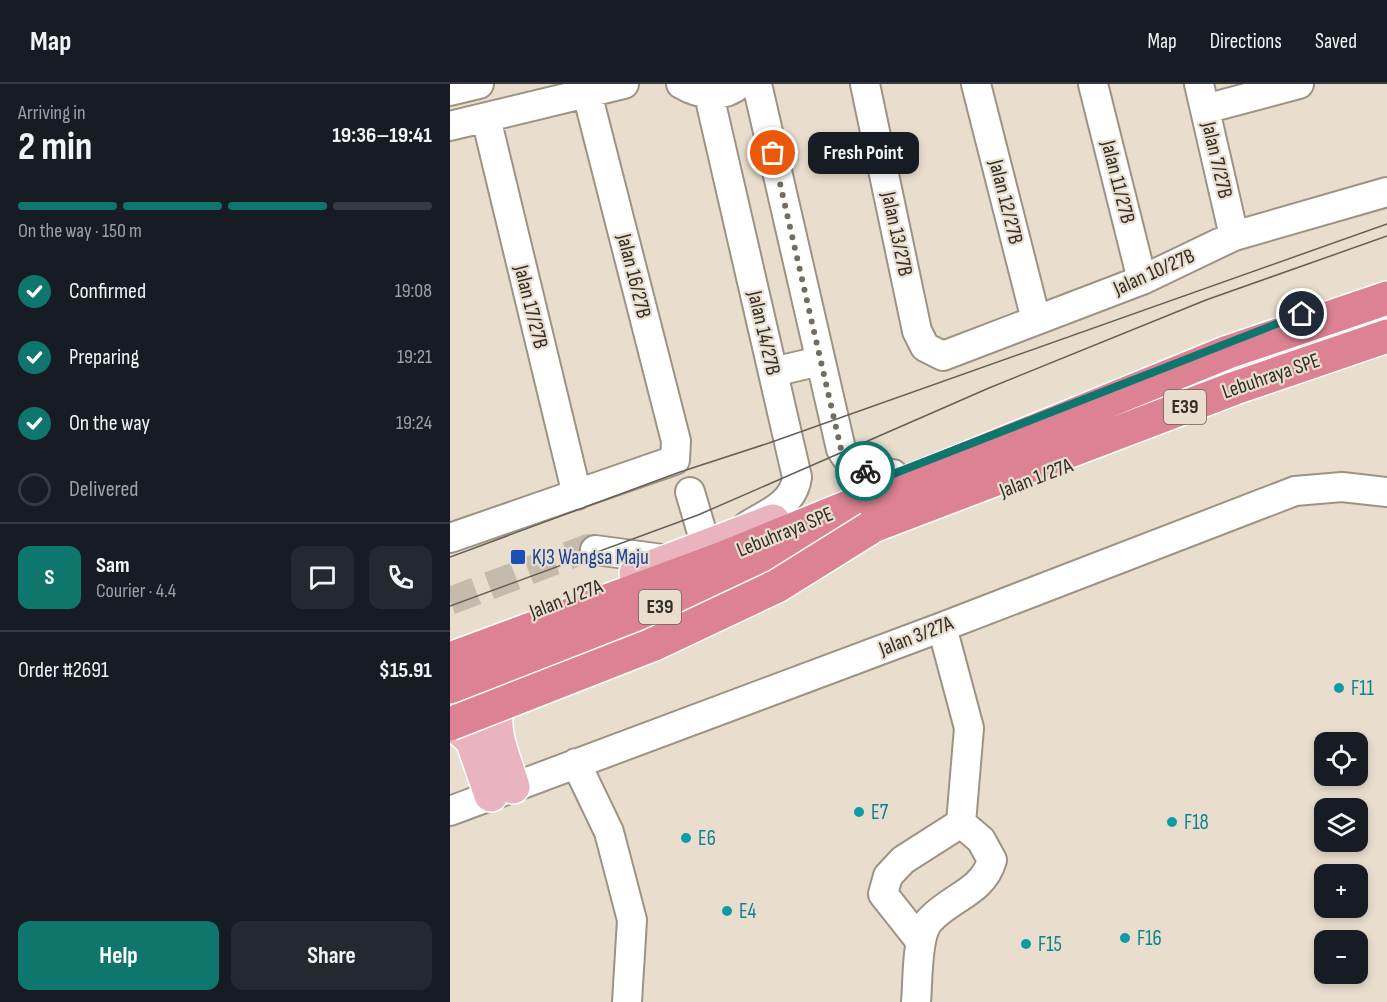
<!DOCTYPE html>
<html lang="en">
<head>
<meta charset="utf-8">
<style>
  body { margin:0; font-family:"Sofia Sans Condensed",sans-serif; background:#242831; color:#f1f3f6; height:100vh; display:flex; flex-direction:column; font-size:22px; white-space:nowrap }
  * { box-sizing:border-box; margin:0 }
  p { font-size:20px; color:#9ea1a6 }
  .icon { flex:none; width:33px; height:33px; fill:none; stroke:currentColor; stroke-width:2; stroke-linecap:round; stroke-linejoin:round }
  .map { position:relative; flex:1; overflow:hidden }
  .sheet { display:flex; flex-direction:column; background:#171b24; width:450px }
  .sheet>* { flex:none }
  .fabs { position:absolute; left:864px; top:648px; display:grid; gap:12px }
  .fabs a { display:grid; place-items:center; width:54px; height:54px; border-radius:12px; background:#171b24; box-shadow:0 3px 9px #0003; font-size:30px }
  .pin { position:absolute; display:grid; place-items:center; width:51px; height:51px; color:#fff; margin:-26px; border:3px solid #fff; border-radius:50%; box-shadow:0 2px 6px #0007 }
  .courier { position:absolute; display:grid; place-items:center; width:60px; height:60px; margin:-30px; border:4px solid #0f766e; border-radius:50%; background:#fff; color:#222; box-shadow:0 2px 8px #0007 }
  .bubble { position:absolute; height:42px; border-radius:12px; background:#171b24; box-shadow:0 3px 9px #0003; font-size:20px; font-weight:700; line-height:42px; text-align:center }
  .overview em { font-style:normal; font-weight:700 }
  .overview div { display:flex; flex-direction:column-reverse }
  .overview { display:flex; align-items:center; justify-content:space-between; height:102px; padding:0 18px }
  h1 { font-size:39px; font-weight:700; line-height:45px }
  .bar { display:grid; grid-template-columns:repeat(4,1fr); gap:9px 6px; align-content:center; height:72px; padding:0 18px }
  .bar i { height:8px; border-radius:4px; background:#363941 }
  .bar .on { background:#0f766e }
  .bar p { grid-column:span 4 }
  .line { display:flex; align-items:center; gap:15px; padding:0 18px; border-top:2px solid #363941 }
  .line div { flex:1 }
  .round { display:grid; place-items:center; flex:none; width:63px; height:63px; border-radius:12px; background:#242831 }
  ol { padding:0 18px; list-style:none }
  li { display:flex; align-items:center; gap:18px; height:66px }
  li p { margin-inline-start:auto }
  li .icon { padding:6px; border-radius:50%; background:#0f766e; color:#fff; stroke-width:4 }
  li:last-child { color:#9ea1a6 }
  li i { width:33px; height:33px; border:3px solid #363941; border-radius:50% }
  .cta { display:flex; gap:12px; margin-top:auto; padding:12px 18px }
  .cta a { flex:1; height:69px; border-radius:12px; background:#0f766e; color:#fff; font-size:24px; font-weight:700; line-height:69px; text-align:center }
  .cta a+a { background:#242831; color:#f1f3f6 }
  header { display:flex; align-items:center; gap:36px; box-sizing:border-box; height:84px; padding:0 30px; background:#171b24; border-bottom:2px solid #363941 }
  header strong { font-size:28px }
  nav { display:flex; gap:33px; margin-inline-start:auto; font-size:21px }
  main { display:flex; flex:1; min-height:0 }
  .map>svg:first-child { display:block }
</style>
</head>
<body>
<header>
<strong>Map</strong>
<nav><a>Map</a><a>Directions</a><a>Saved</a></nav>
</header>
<main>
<section class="sheet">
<div class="overview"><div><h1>2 min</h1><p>Arriving in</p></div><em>19:36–19:41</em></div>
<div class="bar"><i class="on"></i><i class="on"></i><i class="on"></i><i></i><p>On the way · 150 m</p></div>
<ol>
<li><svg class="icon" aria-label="check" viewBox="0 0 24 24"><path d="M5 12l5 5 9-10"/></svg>Confirmed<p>19:08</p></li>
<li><svg class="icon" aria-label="check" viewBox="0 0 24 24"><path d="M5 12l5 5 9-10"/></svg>Preparing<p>19:21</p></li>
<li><svg class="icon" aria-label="check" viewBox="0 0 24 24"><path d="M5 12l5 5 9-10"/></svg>On the way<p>19:24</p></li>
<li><i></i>Delivered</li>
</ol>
<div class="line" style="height:108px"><b class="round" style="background:#0f766e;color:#fff">S</b><div><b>Sam</b><p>Courier · 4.4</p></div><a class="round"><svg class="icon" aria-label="chat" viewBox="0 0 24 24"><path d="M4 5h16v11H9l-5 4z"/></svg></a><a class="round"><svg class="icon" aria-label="phone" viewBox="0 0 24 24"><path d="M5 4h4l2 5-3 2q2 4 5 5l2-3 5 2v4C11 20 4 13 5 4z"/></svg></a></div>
<div class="line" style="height:78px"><div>Order #2691</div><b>$15.91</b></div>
<div class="cta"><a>Help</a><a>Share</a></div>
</section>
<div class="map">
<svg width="937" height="918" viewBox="0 0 937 918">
  <rect width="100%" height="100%" fill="#e9dece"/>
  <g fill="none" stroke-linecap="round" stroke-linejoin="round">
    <path stroke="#c4bbad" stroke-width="28" stroke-dasharray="28 14" stroke-linecap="butt" d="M0 517 138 464 145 466"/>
    <g stroke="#9d9384" stroke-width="32">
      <path id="minor" d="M231 0C250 11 272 15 290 0
        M307 0 391 365C403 387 420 389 443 390
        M415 0 467 247 475 263 493 272 692 196 784 152 937 108
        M526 0 586 236
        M643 0 692 196
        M749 0 784 152
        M0 7 29 0
        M259 11 347 393C344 420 318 429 297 442
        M755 25 849 0
        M36 34 127 411
        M0 42 174 0
        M323 288 370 277
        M240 408 256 462
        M0 454 225 376 226 357 137 9
        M145 466 220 476
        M492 543 519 644 511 739
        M126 679 159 748 182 836 177 918
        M0 727 492 543 845 407 892 403 937 408
        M466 918C468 898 466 850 480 836 501 813 533 808 542 776L531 756 511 739 453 776 438 792 433 810 471 858"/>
    </g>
    <g stroke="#fff" stroke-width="36">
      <path id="major" d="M186 489 323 437
        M0 637 22 656 41 711
        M63 703C49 657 30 629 69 591"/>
    </g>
    <g stroke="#fff" stroke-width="36">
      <path id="highway" d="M0 575 273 474 778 268 937 214
        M0 603 785 304 937 252"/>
    </g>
    <use href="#minor" stroke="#fff" stroke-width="28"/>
    <use href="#major" stroke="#eab4be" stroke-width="33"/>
    <use href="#highway" stroke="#dc8292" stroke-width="33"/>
    <path stroke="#645e55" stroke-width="1.5" d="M0 473 230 388 319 359 937 140
      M0 522 248 431 539 304 756 216 937 152"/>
    <g stroke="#fff" stroke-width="36" stroke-linecap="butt">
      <path id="highway-bridge" d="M0 640 202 561 327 502 420 444"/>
    </g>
    <use href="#highway-bridge" stroke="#dc8292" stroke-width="33"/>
  </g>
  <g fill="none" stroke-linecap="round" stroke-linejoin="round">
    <path stroke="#726c61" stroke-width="6" stroke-dasharray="0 10.8" d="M323 69 391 365 396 375 415 387"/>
    <path stroke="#0f766e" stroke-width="8" d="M415 387 443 390 852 230"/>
  </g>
  <rect fill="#1a4fb4" stroke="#e9dece" stroke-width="2" x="60" y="465" width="16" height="16" rx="3"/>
  <g fill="#0f9aa8" stroke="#e9dece" stroke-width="2">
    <circle cx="889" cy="604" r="6"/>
    <circle cx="409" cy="728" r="6"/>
    <circle cx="722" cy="738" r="6"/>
    <circle cx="236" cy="754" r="6"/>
    <circle cx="277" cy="827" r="6"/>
    <circle cx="675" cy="854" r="6"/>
    <circle cx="576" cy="860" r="6"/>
  </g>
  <g text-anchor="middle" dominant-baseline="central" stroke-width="4.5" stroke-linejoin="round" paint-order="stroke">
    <g fill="#e9dece" stroke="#696359" stroke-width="1.5">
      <rect x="714" y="306" width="42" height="34" rx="4.5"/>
      <rect x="189" y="506" width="42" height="34" rx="4.5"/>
    </g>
    <g font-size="20" font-weight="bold" fill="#322e27">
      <text x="735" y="323">E39</text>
      <text x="210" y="523">E39</text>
    </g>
    <g font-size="21" fill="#322e27" stroke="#e9dece">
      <text transform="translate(767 76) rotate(77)">Jalan 7/27B</text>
      <text transform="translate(668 98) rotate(76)">Jalan 11/27B</text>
      <text transform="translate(556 118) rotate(76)">Jalan 12/27B</text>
      <text transform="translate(447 150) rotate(78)">Jalan 13/27B</text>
      <text transform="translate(704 188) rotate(-24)">Jalan 10/27B</text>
      <text transform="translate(184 192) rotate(76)">Jalan 16/27B</text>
      <text transform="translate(81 223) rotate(76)">Jalan 17/27B</text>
      <text transform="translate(314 249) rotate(77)">Jalan 14/27B</text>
      <text transform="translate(821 292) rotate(-19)">Lebuhraya SPE</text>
      <text transform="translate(586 394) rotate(-21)">Jalan 1/27A</text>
      <text transform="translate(335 448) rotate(-22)">Lebuhraya SPE</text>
      <text transform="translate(116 515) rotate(-21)">Jalan 1/27A</text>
      <text transform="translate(466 552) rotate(-21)">Jalan 3/27A</text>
    </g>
    <g font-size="21" fill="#164399" stroke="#e9dece" text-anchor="start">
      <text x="82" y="473">KJ3 Wangsa Maju</text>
    </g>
    <g font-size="21" fill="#0d838f" stroke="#e9dece" text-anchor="start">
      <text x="901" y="604">F11</text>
      <text x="421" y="728">E7</text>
      <text x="734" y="738">F18</text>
      <text x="248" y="754">E6</text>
      <text x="289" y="827">E4</text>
      <text x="687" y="854">F16</text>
      <text x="588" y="860">F15</text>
    </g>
  </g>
</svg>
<div class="fabs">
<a><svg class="icon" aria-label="locate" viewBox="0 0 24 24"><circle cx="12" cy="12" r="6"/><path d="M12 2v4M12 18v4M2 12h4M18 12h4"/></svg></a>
<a><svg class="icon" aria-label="layers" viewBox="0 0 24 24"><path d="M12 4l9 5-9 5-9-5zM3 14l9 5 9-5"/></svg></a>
<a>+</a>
<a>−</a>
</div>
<div class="pin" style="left:323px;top:69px;background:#ea580c"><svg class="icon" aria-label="bag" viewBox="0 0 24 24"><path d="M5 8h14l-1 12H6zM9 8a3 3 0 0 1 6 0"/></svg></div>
<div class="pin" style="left:852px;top:230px;background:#1f2937"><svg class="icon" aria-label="home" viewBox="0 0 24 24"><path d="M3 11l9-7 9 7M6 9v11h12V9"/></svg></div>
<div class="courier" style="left:415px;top:387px"><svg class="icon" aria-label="bike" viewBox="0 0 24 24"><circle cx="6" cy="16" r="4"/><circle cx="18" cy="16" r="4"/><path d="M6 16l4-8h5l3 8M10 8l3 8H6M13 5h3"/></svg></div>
<div class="bubble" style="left:358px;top:48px;width:111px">Fresh Point</div>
</div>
</main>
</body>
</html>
